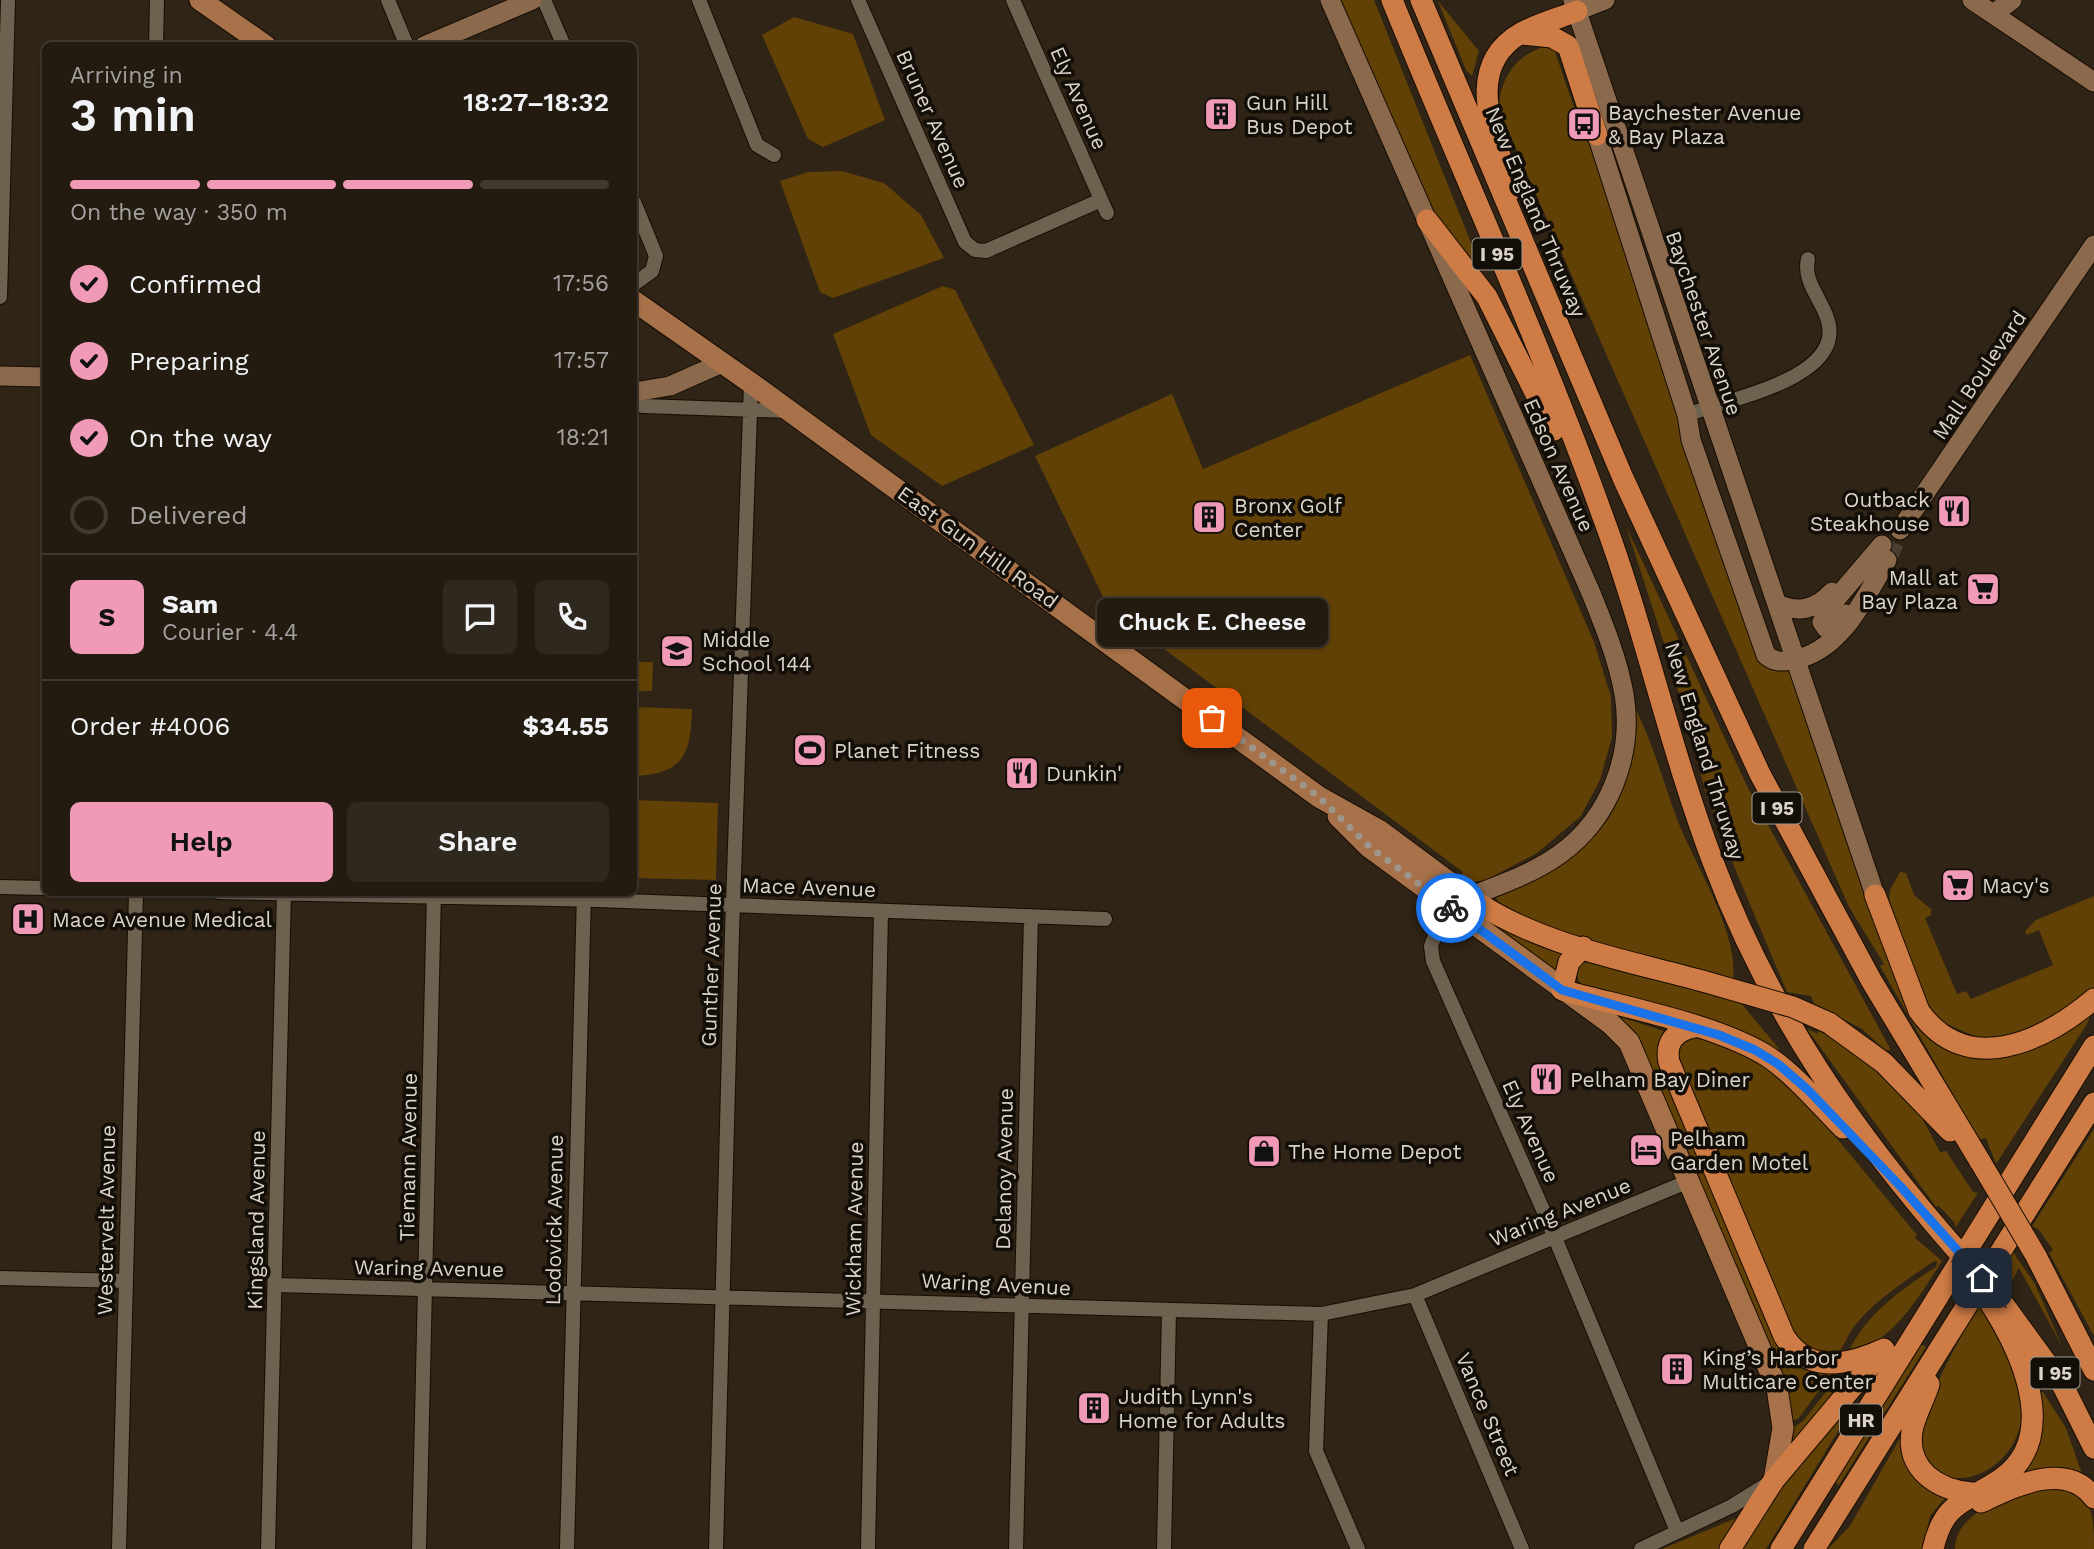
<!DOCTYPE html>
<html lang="en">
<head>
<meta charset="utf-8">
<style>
  body { margin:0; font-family:"Work Sans",sans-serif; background:#2f281e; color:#f1f3f6; height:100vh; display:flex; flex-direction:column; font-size:26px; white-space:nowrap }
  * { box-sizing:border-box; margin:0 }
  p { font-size:23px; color:#a3a19f }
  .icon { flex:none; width:38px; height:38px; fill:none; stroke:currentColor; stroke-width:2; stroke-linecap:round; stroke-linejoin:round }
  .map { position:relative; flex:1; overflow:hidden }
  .sheet { position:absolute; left:42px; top:42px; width:595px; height:854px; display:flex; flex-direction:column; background:#231b10; border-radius:10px; box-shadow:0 2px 5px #0004,0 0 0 2px #403930 }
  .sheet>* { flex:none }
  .pin { position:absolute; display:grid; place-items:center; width:60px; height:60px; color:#fff; margin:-30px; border-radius:14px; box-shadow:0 4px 10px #0006 }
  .courier { position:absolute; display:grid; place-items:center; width:70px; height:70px; margin:-35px; border:5px solid #1a73e8; border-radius:50%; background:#fff; color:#222; box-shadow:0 2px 9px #0007 }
  .bubble { position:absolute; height:49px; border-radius:10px; background:#231b10; box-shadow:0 2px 5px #0004,0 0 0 2px #403930; font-size:23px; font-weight:600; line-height:49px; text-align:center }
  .headline em { font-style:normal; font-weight:600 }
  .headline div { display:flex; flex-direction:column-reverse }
  .headline { display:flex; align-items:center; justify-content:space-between; height:119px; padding:0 28px }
  h1 { font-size:46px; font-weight:600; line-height:52px }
  .bar { display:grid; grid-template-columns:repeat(4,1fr); gap:10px 7px; align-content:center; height:84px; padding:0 28px }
  .bar i { height:9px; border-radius:5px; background:#403930 }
  .bar .current { background:#f09ab7 }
  .bar p { grid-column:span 4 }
  .line { display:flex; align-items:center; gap:18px; padding:0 28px; border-top:2px solid #403930 }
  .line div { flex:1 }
  .round { display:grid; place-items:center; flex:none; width:74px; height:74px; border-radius:10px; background:#2f281e }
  ol { padding:0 28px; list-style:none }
  li { display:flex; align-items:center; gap:21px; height:77px }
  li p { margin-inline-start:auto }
  li .icon { padding:7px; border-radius:50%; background:#f09ab7; color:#111; stroke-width:4 }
  li:last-child { color:#a3a19f }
  li i { width:38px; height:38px; border:4px solid #403930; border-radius:50% }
  .action { display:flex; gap:14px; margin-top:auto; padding:14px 28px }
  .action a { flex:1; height:80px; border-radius:10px; background:#f09ab7; color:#111; font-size:28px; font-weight:600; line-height:80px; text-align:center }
  .action a+a { background:#2f281e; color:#f1f3f6 }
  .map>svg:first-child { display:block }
</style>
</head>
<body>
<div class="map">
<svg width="2094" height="1549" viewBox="0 0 2094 1549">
  <rect width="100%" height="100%" fill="#2f2415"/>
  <path fill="#614105" d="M1340 0H1374L1480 265 1475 268 1435 214Z
    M1438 1 1479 51 1472 76 1466 70Z
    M794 17 853 34 885 120 823 147 808 139 762 35Z
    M1543 47 1554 49 1580 125 1585 127 1759 651 1793 669 1916 1027 1954 1052 2092 1011 2087 1024 1996 1164 1986 1138 1979 1140 1880 966 1884 964 1849 907 1499 110C1499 80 1515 56 1543 47Z
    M842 171 884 183 921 215 944 258 833 298 820 292 780 181 808 172Z
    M943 286 955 290 1034 445 942 486 871 435 833 334Z
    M1470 355 1594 642 1611 697 1612 737 1600 780 1581 816 1537 853 1486 880 1472 882 1459 878 1463 872 1108 607 1035 456 1172 394 1203 469Z
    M1626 526 1748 788 1891 1050H1885L1862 1029 1814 1004 1811 996 1787 992 1736 871 1705 790 1671 665Z
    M634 662H653L652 691H634Z
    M634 707 692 709C691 755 683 774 634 776Z
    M1635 708C1654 745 1664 785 1679 824 1697 868 1739 934 1733 980L1572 936 1495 904 1498 902 1495 895C1517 885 1542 876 1563 862 1621 826 1634 771 1635 708Z
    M634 800 718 803 716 880 634 878Z
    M1900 872 1906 873 1914 895 1931 909V915L1925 918 1957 994 1966 991 1971 999 2053 965 2039 930 2027 935 2025 931 2036 920 2094 896V992L2016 1041 1981 1039 1940 1021 1929 1010 1889 899 1890 890Z
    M1491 923 1559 951 1562 957 1556 974 1488 925Z
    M1591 961 1741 1003 1780 1050 1584 986 1578 980 1577 971 1582 964Z
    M1620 1017 1664 1031 1659 1057 1787 1353 1804 1370 1831 1374 1799 1418 1793 1421 1787 1390 1633 1031Z
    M1807 1029 1818 1034V1029L1864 1059 1920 1114 1940 1152 1946 1151 1973 1192 1978 1193 1955 1228V1223L1939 1206 1936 1207Z
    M1687 1037 1705 1040 1761 1062 1795 1088 1917 1235 1915 1238 1942 1261C1919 1297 1892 1344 1848 1353 1865 1315 1901 1289 1936 1267L1937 1262 1934 1261C1907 1280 1873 1301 1853 1328 1846 1337 1845 1348 1835 1355L1818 1352 1796 1338 1676 1051Z
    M2094 1129V1336L2049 1253 2053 1250 2039 1230 2032 1226Z
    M2013 1252 2035 1284 2062 1346 2019 1268 2013 1279 2003 1282 2000 1279Z
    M1981 1302C1994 1324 2010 1349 2018 1374 2049 1480 1918 1512 1920 1438 1921 1406 1963 1332 1981 1302Z
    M1918 1342 1926 1347 1839 1485 1833 1481Z
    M1839 1375 1845 1378 1797 1440 1792 1439 1793 1428 1803 1421Z
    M1860 1388 1848 1415 1766 1549H1736L1787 1473Z
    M2043 1392 2066 1428 2082 1474C2053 1464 2028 1477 2001 1486L2038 1393Z
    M1900 1438 1904 1457 1945 1498 1930 1516 1923 1549H1828L1850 1526Z
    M2051 1485C2092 1489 2094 1512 2094 1549H1955C1956 1506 2019 1496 2051 1485Z
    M1741 1516 1721 1549H1662Z"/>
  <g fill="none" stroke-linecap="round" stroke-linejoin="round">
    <path stroke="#493e30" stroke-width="19" stroke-dasharray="19 10" stroke-linecap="butt" d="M1887 560 1900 530"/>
    <g stroke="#170d02" stroke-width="16">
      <path id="street" d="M388 0 407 46
        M544 0 564 46
        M699 0 757 145 774 155
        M858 0 965 242 975 250 986 251 1101 200
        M1013 0 1107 213
        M156 46 157 0
        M634 202 656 256 652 271 634 284
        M0 297 8 0
        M634 402 643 406 789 411
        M1687 415C1722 400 1839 381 1829 325 1825 302 1802 283 1808 259
        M0 887 46 888
        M218 892 598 900 1105 919
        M1466 919 1436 933 1431 946 1433 961 1548 1221 1677 1531
        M0 1278 126 1281
        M276 1285 1321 1314 1415 1295 1689 1181
        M1415 1295 1522 1549
        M1321 1314 1316 1451 1358 1549
        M119 1549 136 892
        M268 1549 284 892
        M419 1549 434 892
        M567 1549 584 893
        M716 1549 732 933 751 383
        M868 1549 881 911
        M1016 1549 1031 916
        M1164 1549 1169 1311
        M1641 1549 1732 1506 1769 1483"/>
    </g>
    <g stroke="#170d02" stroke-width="21">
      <path id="secondary" d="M1330 0 1591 593C1604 625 1618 660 1624 694 1634 754 1610 818 1560 854 1534 873 1500 885 1469 897
        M1573 0 1875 895
        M1972 0 2094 82
        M1577 11 1605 0
        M1993 14 2012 0
        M424 46 532 0
        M1597 135 1687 415 1691 440 1766 655C1774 662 1781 662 1792 660 1840 653 1865 598 1887 560
        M0 376 46 377
        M634 392 670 386 722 363
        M1900 530 2094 245
        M1777 604C1799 613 1815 610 1832 592
        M1846 614 1835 628H1826L1822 622 1829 607 1882 545"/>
    </g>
    <g stroke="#170d02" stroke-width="23">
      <path id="primary" d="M200 0 266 46
        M634 301 751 383 1319 797 1380 831 1469 897
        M1338 816 1369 847 1611 1024 1629 1042 1777 1388 1783 1428 1774 1480"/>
    </g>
    <g stroke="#170d02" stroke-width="23">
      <path id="highway" d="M1392 0C1462 172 1540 342 1603 517 1645 630 1670 749 1713 862 1770 1013 1855 1135 1961 1255
        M1421 0 1623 478 1760 774 1871 980 1981 1163
        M1523 34 1552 37 1568 46 1597 135
        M1510 191C1499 141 1459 69 1521 33 1538 24 1559 18 1577 11
        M1427 220 1487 297 1554 430
        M1875 895 1919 1011C1967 1079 2044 1041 2094 999
        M1469 897C1537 945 1626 960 1706 982
        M1583 947 1569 962 1562 990C1622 1007 1720 1025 1770 1058 1798 1078 1819 1104 1843 1128
        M1829 1023 1884 1063 1950 1131
        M1694 1027C1675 1031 1665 1042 1669 1062L1784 1336C1808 1375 1849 1365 1884 1349
        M2036 1256 2094 1370
        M2004 1305 2063 1386 2094 1448
        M1929 1384C1924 1400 1915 1415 1912 1431 1906 1470 1938 1490 1972 1493
        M1981 1502C2015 1486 2067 1460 2094 1498
        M1730 1549 1774 1480 1881 1353
        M1781 1549 2094 1046
        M1814 1549 2094 1103
        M1933 1549C1944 1500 1966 1503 2001 1479 2058 1439 2025 1361 1997 1314"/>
    </g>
    <use href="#street" stroke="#6d6150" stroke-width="14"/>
    <use href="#secondary" stroke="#8a694d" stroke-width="19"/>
    <use href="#primary" stroke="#a77149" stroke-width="21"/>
    <use href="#highway" stroke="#ce7b45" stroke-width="21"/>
    <g stroke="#170d02" stroke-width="23" stroke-linecap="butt">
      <path id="highway-bridge" d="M1706 982 1793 1007 1829 1023
        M1981 1163 2036 1256
        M1961 1255 1997 1314"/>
    </g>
    <use href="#highway-bridge" stroke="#ce7b45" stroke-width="21"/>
  </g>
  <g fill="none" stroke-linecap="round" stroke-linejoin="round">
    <path stroke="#9f968b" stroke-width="7" stroke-dasharray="0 12.6" d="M1212 718 1319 797 1370 847 1451 908"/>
    <path stroke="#1a73e8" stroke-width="9" d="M1451 908 1562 990 1719 1035 1755 1050 1778 1064 1808 1090 1901 1187 1982 1278"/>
  </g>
  <defs>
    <g id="building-square" transform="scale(1.75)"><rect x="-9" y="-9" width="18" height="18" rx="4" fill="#f09ab7" stroke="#130e08"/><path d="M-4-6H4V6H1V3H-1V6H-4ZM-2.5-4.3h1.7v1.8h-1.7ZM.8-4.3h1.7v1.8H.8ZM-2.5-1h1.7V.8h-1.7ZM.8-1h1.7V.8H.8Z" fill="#111"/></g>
    <g id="bus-square" transform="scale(1.75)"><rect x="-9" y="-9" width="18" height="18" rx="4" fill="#f09ab7" stroke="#130e08"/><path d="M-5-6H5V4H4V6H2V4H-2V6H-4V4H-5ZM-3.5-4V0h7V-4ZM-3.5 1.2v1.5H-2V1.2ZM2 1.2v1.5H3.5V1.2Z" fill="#111"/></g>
    <g id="restaurant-square" transform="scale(1.75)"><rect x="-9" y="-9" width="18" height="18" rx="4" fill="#f09ab7" stroke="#130e08"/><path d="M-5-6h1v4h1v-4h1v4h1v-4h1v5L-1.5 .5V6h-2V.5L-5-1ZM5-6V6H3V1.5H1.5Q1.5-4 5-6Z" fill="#111"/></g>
    <g id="supermarket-square" transform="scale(1.75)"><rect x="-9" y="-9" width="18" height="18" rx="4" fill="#f09ab7" stroke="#130e08"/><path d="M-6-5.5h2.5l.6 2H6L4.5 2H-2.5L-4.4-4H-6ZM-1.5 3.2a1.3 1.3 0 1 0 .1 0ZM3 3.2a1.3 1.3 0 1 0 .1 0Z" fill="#111"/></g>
    <g id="school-square" transform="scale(1.75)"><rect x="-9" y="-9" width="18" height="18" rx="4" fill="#f09ab7" stroke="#130e08"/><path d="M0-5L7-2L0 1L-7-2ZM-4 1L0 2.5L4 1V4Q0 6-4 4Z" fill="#111"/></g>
    <g id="stadium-square" transform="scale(1.75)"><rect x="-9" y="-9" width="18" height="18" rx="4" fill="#f09ab7" stroke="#130e08"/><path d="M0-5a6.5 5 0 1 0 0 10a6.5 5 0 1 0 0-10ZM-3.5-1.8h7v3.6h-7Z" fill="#111"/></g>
    <g id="hospital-square" transform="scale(1.75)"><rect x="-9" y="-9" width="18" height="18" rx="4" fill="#f09ab7" stroke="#130e08"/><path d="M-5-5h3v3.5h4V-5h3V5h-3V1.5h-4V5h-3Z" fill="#111"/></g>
    <g id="hotel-square" transform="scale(1.75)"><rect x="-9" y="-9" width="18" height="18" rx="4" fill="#f09ab7" stroke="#130e08"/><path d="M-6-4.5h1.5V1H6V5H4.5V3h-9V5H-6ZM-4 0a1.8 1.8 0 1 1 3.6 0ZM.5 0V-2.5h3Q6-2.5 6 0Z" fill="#111"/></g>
    <g id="shop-square" transform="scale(1.75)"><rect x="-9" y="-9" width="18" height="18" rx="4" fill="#f09ab7" stroke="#130e08"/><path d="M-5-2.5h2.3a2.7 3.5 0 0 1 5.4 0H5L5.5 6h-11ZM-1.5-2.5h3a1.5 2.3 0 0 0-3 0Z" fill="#111"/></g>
  </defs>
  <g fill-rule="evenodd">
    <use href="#building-square" x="1221" y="114"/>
    <use href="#bus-square" x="1584" y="124"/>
    <use href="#restaurant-square" x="1954" y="511"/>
    <use href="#building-square" x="1209" y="517"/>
    <use href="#supermarket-square" x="1983" y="589"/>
    <use href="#school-square" x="677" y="651"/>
    <use href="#stadium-square" x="810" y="750"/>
    <use href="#restaurant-square" x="1022" y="773"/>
    <use href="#supermarket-square" x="1958" y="885"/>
    <use href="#hospital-square" x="28" y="919"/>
    <use href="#restaurant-square" x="1546" y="1079"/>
    <use href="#hotel-square" x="1646" y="1150"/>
    <use href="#shop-square" x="1264" y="1151"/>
    <use href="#building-square" x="1677" y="1369"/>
    <use href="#building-square" x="1094" y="1408"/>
  </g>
  <g text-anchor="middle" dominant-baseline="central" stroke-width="7" stroke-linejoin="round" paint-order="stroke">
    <g fill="#130e08" stroke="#9f9990" stroke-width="2">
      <rect x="1472.5" y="238.5" width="49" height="31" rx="5"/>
      <rect x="1752.5" y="792.5" width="49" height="31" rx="5"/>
      <rect x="2030.5" y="1357.5" width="49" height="31" rx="5"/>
      <rect x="1840" y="1404.5" width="42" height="31" rx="5"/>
    </g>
    <g font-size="19" font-weight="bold" fill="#dbd4cb">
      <text x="1497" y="254">I 95</text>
      <text x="1777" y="808">I 95</text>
      <text x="2055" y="1373">I 95</text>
      <text x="1861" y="1420">HR</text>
    </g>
    <g font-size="21" fill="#dbd4cb" stroke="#130e08">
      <text transform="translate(1079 98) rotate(66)">Ely Avenue</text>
      <text transform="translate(933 119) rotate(66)">Bruner Avenue</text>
      <text transform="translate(1536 212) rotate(67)">New England Thruway</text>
      <text transform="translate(1704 323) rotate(71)">Baychester Avenue</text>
      <text transform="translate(1979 375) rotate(-56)">Mall Boulevard</text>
      <text transform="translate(1559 465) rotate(66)">Edson Avenue</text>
      <text transform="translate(978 547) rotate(36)">East Gun Hill Road</text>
      <text transform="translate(1705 751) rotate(73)">New England Thruway</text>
      <text transform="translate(809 887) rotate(2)">Mace Avenue</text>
      <text transform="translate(711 965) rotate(-88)">Gunther Avenue</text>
      <text transform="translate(1531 1131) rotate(66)">Ely Avenue</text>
      <text transform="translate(408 1157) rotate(-89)">Tiemann Avenue</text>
      <text transform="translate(1004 1169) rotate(-89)">Delanoy Avenue</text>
      <text transform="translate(1560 1212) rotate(-22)">Waring Avenue</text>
      <text transform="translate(106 1220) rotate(-89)">Westervelt Avenue</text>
      <text transform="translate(256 1220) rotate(-89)">Kingsland Avenue</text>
      <text transform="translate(554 1220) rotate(-89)">Lodovick Avenue</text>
      <text transform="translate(854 1229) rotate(-89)">Wickham Avenue</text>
      <text transform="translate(429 1268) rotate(1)">Waring Avenue</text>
      <text transform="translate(996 1284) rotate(3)">Waring Avenue</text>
      <text transform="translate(1488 1414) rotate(67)">Vance Street</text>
    </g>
    <g font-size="21" fill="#dbd4cb" stroke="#130e08" text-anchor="start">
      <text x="1246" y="102">Gun Hill<tspan x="1246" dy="24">Bus Depot</tspan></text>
      <text x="1608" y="112">Baychester Avenue<tspan x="1608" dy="24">&amp; Bay Plaza</tspan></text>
      <text x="1930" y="499" text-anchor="end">Outback<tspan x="1930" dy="24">Steakhouse</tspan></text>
      <text x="1234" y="505">Bronx Golf<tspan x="1234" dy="24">Center</tspan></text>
      <text x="1958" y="577" text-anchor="end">Mall at<tspan x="1958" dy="24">Bay Plaza</tspan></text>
      <text x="702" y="639">Middle<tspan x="702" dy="24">School 144</tspan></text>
      <text x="834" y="750">Planet Fitness</text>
      <text x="1046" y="773">Dunkin'</text>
      <text x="1982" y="885">Macy's</text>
      <text x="52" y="919">Mace Avenue Medical</text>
      <text x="1570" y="1079">Pelham Bay Diner</text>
      <text x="1670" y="1138">Pelham<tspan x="1670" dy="24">Garden Motel</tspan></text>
      <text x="1288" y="1151">The Home Depot</text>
      <text x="1702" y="1357">King’s Harbor<tspan x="1702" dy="24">Multicare Center</tspan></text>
      <text x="1118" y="1396">Judith Lynn's<tspan x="1118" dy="24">Home for Adults</tspan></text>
    </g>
  </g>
</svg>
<div class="pin" style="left:1212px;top:718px;background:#ea580c"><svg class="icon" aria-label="bag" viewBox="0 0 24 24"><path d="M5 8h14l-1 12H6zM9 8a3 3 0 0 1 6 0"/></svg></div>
<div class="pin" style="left:1982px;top:1278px;background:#1f2937"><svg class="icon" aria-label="home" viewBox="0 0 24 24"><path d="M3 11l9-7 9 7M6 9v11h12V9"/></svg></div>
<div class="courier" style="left:1451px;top:908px"><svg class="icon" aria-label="bike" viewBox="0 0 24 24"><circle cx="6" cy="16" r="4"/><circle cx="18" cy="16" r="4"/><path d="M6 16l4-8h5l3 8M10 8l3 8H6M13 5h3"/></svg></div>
<div class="bubble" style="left:1097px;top:598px;width:231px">Chuck E. Cheese</div>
<section class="sheet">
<div class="headline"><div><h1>3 min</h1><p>Arriving in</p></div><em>18:27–18:32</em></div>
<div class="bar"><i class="current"></i><i class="current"></i><i class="current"></i><i></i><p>On the way · 350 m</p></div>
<ol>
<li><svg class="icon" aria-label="check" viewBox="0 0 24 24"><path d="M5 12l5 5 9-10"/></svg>Confirmed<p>17:56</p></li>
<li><svg class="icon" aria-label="check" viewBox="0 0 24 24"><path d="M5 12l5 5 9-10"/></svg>Preparing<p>17:57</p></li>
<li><svg class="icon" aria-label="check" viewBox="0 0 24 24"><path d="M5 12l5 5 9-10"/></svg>On the way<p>18:21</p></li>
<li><i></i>Delivered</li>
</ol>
<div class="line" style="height:126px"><b class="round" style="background:#f09ab7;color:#111">S</b><div><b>Sam</b><p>Courier · 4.4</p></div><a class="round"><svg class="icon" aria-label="chat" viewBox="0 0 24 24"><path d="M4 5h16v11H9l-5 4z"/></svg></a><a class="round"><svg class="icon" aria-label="phone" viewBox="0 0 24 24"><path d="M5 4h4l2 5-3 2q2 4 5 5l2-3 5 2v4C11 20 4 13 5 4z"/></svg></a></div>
<div class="line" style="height:91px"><div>Order #4006</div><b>$34.55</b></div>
<div class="action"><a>Help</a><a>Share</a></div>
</section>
</div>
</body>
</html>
